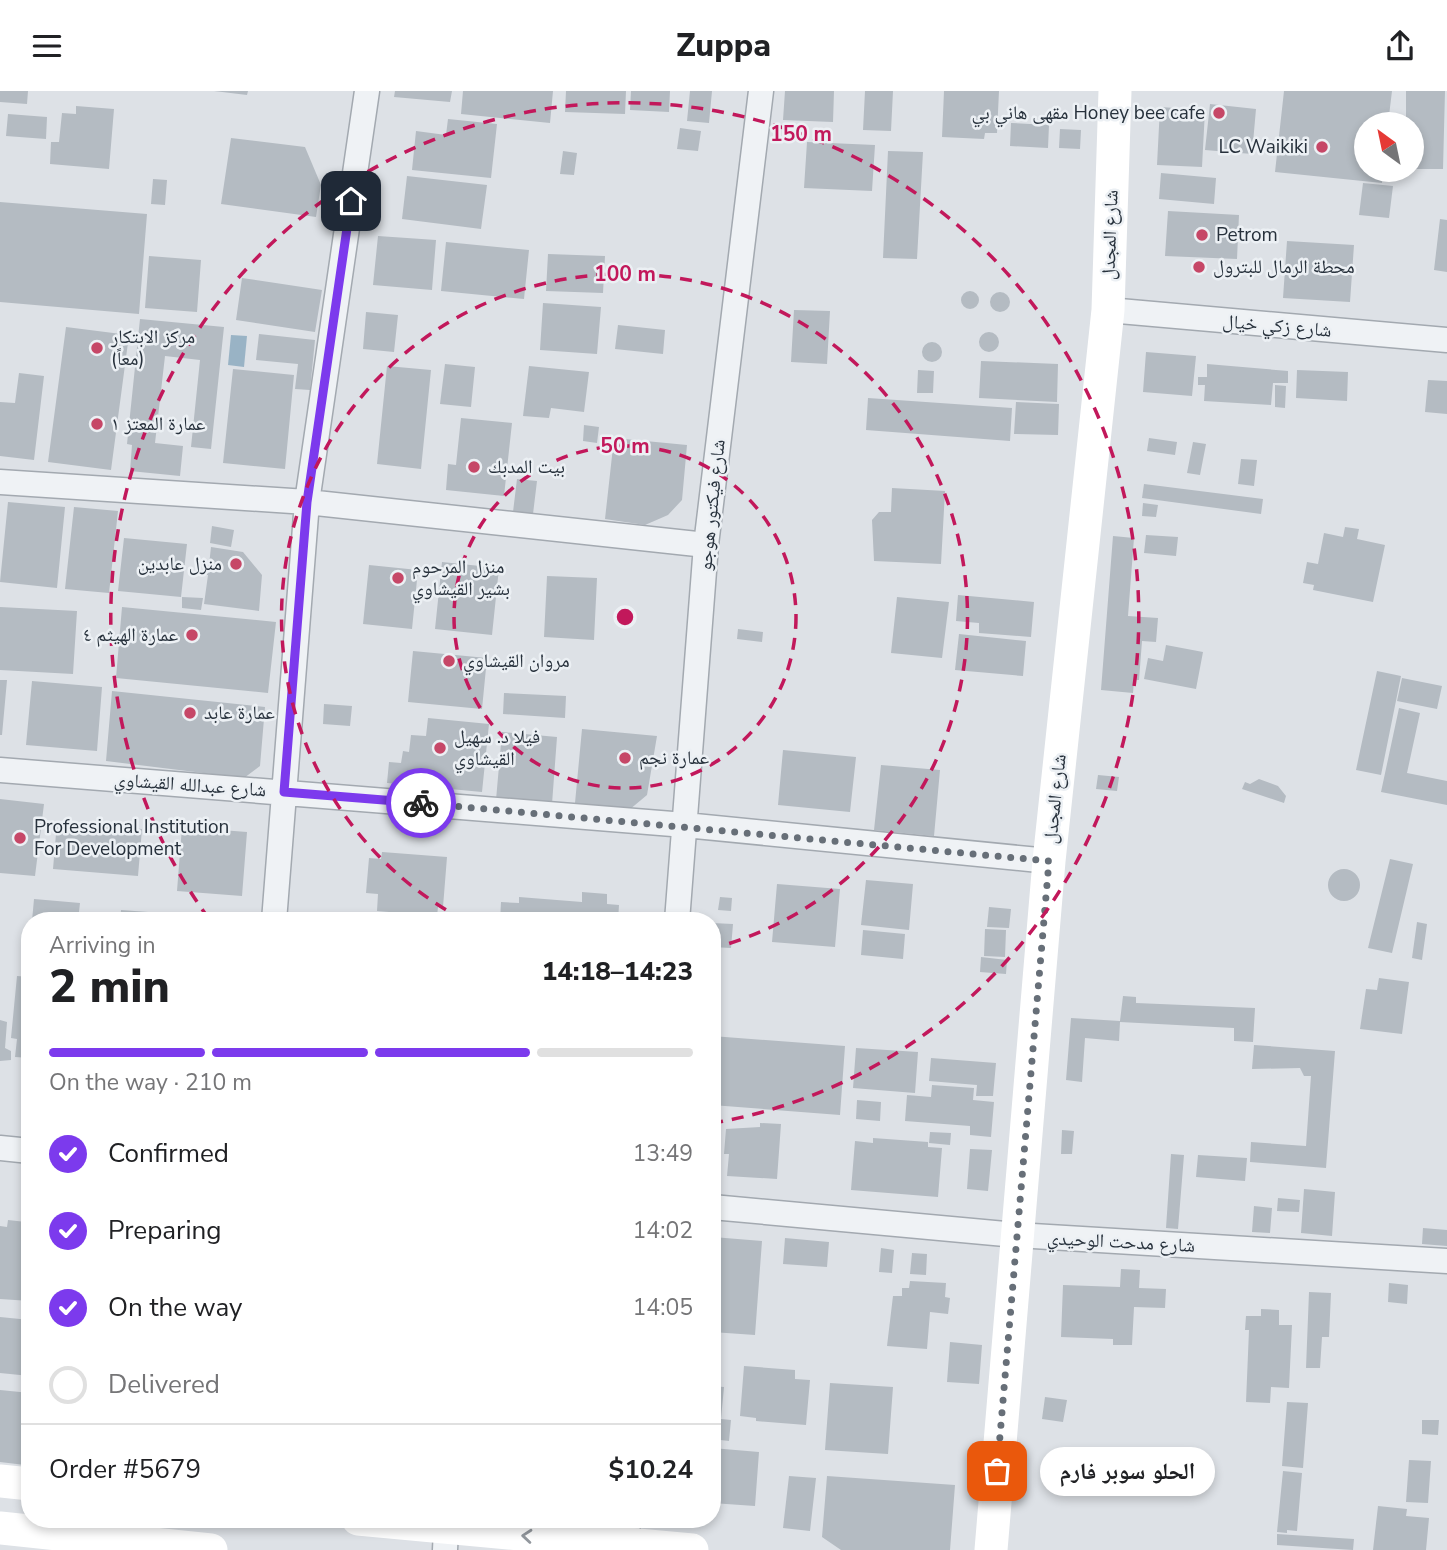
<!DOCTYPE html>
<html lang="en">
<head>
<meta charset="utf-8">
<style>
  body { margin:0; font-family:"Nunito Sans","Noto Naskh Arabic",sans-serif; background:#f6f6f6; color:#202124; height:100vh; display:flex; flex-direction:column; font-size:26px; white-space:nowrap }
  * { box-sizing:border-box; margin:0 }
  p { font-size:23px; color:#757577 }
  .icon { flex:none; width:38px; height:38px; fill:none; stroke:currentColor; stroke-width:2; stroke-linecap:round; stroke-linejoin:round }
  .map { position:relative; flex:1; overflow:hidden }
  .drawer { position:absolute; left:21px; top:821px; width:700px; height:616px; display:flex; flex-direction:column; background:#fff; border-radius:28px; box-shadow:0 4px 10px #0003 }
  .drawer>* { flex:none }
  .needle { width:46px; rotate:327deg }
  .fabs { position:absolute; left:1354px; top:21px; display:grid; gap:14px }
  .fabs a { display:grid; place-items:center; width:70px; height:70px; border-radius:50%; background:#fff; box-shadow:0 4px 10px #0003; font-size:35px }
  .pin { position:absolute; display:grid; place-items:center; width:60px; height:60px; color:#fff; margin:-30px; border-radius:14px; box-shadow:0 4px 10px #0006 }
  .courier { position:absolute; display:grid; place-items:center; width:70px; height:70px; margin:-35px; border:5px solid #7c3aed; border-radius:50%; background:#fff; color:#222; box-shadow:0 2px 9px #0007 }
  .bubble { position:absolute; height:49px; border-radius:24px; background:#fff; box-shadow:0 4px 10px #0003; font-size:23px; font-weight:800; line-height:49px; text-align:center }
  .summary em { font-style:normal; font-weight:800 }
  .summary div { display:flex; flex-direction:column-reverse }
  .summary { display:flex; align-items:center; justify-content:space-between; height:119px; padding:0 28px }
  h1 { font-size:46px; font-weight:800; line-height:52px }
  .bar { display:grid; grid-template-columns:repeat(4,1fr); gap:10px 7px; align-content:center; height:84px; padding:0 28px }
  .bar i { height:9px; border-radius:5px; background:#e0e0e0 }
  .bar .selected { background:#7c3aed }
  .bar p { grid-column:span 4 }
  .line { display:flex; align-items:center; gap:18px; padding:0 28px; border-top:2px solid #e0e0e0 }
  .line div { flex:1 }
  ol { padding:0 28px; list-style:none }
  li { display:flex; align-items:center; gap:21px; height:77px }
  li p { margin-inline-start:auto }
  li .icon { padding:7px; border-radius:50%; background:#7c3aed; color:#fff; stroke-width:4 }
  li:last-child { color:#757577 }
  li i { width:38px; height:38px; border:4px solid #e0e0e0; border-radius:50% }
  header { display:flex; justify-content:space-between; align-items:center; height:91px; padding:0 28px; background:#fff; font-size:32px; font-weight:800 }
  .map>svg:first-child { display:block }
</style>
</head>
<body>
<header><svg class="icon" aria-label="menu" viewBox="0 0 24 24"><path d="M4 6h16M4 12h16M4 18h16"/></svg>Zuppa<svg class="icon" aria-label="share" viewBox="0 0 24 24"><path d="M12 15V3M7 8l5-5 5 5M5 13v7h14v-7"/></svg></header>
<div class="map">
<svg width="1447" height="1459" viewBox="0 0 1447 1459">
  <rect width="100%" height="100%" fill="#dde1e6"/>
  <path fill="#99b3c5" d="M231 244 247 245 244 276 228 274Z"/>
  <path fill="#b4bbc2" d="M0 0H28L27 13 0 11Z
    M214 0H248L247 4Z
    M395 0H452L450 11 394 6Z
    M463 0H553L550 32 461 23Z
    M566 0H626L625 23 565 21Z
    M631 0H670L669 21 630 19Z
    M690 0H712L709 32 687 30Z
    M785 0H834L833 31 783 29Z
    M865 0H893L891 40 863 39Z
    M944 0H999L997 42H985L984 48 942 46Z
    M1284 0H1392L1388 33H1367V79H1383L1382 92 1275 81Z
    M1406 0H1445L1443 78H1412V33H1406Z
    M1210 13 1256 18 1252 63 1205 59Z
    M76 15 114 18 109 78 50 73 51 51H59L62 22 76 23Z
    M1160 16 1205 19 1202 76 1157 74Z
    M8 23 47 26 46 48 6 45Z
    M448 28 497 33 491 87 412 79 416 40 446 44Z
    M1011 32 1049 34 1048 57 1010 55Z
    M680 37 701 40 698 60 677 58Z
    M1060 38 1081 39 1080 58 1059 57Z
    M231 47 305 56 321 94 316 126 221 113Z
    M807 51 875 54 872 100 804 97Z
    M563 60 577 62 574 84 560 83Z
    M888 60 923 61 917 168 883 167Z
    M1161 82 1216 87 1214 113 1159 108Z
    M407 85 487 94 481 138 402 128Z
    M153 88 167 89 165 114 151 113Z
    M1363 92 1393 95 1389 127 1359 124Z
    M0 111 147 123 139 223 0 211Z
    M1168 120 1239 124 1237 168 1165 165Z
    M1440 128 1447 129V181L1434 179Z
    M378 145 436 149 432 199 373 194Z
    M1287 150 1354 154 1350 211 1283 207Z
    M446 151 529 159 524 208 441 200Z
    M548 163 605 165 603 202 546 200Z
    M149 165 201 169 197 221 145 217Z
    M242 187 322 199 315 241 236 229Z
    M961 209a9 9 0 1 1 18 0a9 9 0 1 1-18 0Z
    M990 211a10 10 0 1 1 20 0a10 10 0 1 1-20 0Z
    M543 212 601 216 597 263 540 259Z
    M794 219 830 220 827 273 791 271Z
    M366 221 398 224 394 261 363 258Z
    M140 228 224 236 211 358 191 356 200 269 165 265 155 352 183 355 180 385 130 380 132 354 127 353Z
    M618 234 665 239 663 263 615 258Z
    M66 236 129 244 111 379 48 371Z
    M979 251a10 10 0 1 1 20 0a10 10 0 1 1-20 0Z
    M259 243 315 249 310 299 295 298 298 273 256 269Z
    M922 261a10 10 0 1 1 20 0a10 10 0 1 1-20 0Z
    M1146 261 1196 265 1192 305 1143 301Z
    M981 270 1058 273 1057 311 979 307Z
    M445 273 475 276 471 316 440 313Z
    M1207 273 1288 280V292H1273L1271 314 1204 310 1205 294H1198V286H1207Z
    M387 275 431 279 421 378 377 373Z
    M529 275 589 281 584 321 551 317 549 327 523 325Z
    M233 278 294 284 285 378 223 372Z
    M918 279 934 280 933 302H917Z
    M1297 279 1348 281 1347 310 1296 307Z
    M19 282 44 285 34 369 0 365V311L15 312Z
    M1428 289 1447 290V323L1425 321Z
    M1275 294 1286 295 1285 317 1275 316Z
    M868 307 1012 317 1010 350 866 339Z
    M1016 311 1059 313 1058 344 1014 343Z
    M461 327 512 332 504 405 446 399 448 373 456 374Z
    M584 334 599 336 597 352 583 350Z
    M614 347 687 354 682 409 668 424 645 434 605 428Z
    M1149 347 1177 351 1175 364 1147 360Z
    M1193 351 1206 353 1200 384 1187 382Z
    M1241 368 1257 369 1254 395 1238 393Z
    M517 388 537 390 533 423 513 421Z
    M1144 393 1263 408 1261 423 1142 407Z
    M892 397 945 400 941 473 874 470 872 429 879 421H891Z
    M8 411 65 416 57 497 0 491Z
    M1143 412 1158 414 1156 426 1142 425Z
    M74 416 118 420 109 502 65 498Z
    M212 435 234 439 231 456 210 452Z
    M1345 436 1359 438 1357 448 1385 454 1373 511 1313 499 1314 494 1303 492 1307 471 1318 473 1324 442 1343 446Z
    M1146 444 1178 446 1176 465 1144 462Z
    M1113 445 1134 447 1128 525 1158 527 1156 551 1142 550 1139 589H1134L1133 602 1101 599Z
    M124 447 187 453 181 506 118 500Z
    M211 456 243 461 262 484 259 520 204 513 208 484H202L204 474H209Z
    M442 471 499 477 492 544 435 538Z
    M369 474 418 479 412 538 363 533Z
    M547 485 597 487 594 549 544 546Z
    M958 504 1034 511 1031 546 979 542V532L956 530Z
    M182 506 203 507 201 519 182 517Z
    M897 506 949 511 942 567 891 562Z
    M0 516 77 520 73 583 0 579Z
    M122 516 276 531 268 602 116 587Z
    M738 538 763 541 762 551 737 548Z
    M959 543 1026 550 1023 585 955 579Z
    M1166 554 1203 561 1196 598 1144 588 1148 567 1163 570Z
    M413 560 487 567 482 618 408 611Z
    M1377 580 1401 585 1381 684 1356 679Z
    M1402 587 1442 595 1437 618 1397 610Z
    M0 589H7L2 644H0Z
    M32 590 102 596 97 660 26 654Z
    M112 600 265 616 260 675 244 687 106 670Z
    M504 602 566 605 565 627 503 623Z
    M324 613 352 615 350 635 323 633Z
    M1399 617 1420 622 1407 682 1447 690V714L1381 701Z
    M428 627 489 633 482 701 387 692 389 671 401 672 403 660 409 661 411 644 426 645Z
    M582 638 657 645 647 704 629 719 575 712Z
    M502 641 557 646 552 713 496 709Z
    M783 659 856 666 850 721 778 714Z
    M881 674 940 679 934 745 874 739Z
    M1098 684 1119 686 1117 700 1096 698Z
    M1259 688 1278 695 1286 705 1284 712 1242 698 1245 691 1250 693Z
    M0 708 44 713 35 785 0 782Z
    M57 731 142 738 138 785 53 778Z
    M182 736 247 741 242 805 177 800Z
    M382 761 447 766 443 816H438L437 825 377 820 378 803 366 802 369 767 381 768Z
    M1390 768 1413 773 1392 862 1368 857Z
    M1328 794a16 16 0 1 1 32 0a16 16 0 1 1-32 0Z
    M866 789 913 793 909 839 861 834Z
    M777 793 840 798 835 856 772 851Z
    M582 801 607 803V813L619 814 618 830H500L501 811 519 812V806L582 811Z
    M720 806 732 807 731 820 718 819Z
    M34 808 80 812 78 830H32Z
    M989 816 1011 818 1009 837 987 836Z
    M121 819 162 822V830H120Z
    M1417 831 1427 833 1422 869 1412 867Z
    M712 832 733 833 731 857 712 856Z
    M985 838 1006 839 1005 866 984 865Z
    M863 839 905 843 903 868 861 864Z
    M981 866 1007 869 1006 883 980 881Z
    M17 885 30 886V967L15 966 17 948 11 947Z
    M1379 887 1409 891 1402 943 1360 938 1366 898 1377 899Z
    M1123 905 1136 906V912L1255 917 1253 951 1234 950V937L1120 931 1119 950 1085 947 1082 991 1066 989 1071 927 1120 930Z
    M0 929 7 931 5 957 11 960V969L0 970Z
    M712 945 845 955 840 1024 712 1014Z
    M1254 954 1335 960 1326 1077 1250 1071 1251 1051 1306 1055 1311 985H1304L1300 977 1252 978Z
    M856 957 918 961 915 1002 853 997Z
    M931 967 996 972 993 1005H976L977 994 929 990Z
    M932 994 974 997 973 1009 994 1011 991 1046 970 1044V1035L905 1030 907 1004 931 1006Z
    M857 1009 881 1011 880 1030 856 1028Z
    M760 1032 781 1033 777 1088 727 1085 729 1063H724L726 1038 760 1036Z
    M1062 1039 1074 1040 1072 1063H1061Z
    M930 1041 951 1042 950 1054 929 1052Z
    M873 1047 928 1051V1056L942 1057 938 1106 851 1099 855 1050 873 1052Z
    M970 1058 992 1059 988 1100 967 1098Z
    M1171 1063 1184 1064 1178 1138 1166 1137Z
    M1198 1064 1247 1067 1245 1090 1196 1086Z
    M1304 1098 1335 1101 1332 1145 1301 1142Z
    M1278 1107 1300 1109 1299 1121 1277 1120Z
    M1254 1115 1272 1117 1270 1142 1252 1141Z
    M8 1129 26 1131 25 1137 30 1138V1210L0 1208V1135L7 1136Z
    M1423 1137 1447 1139V1155L1422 1153Z
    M713 1146 762 1150 755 1244 712 1241Z
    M785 1147 829 1151 827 1176 783 1173Z
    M881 1157 894 1159 892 1182 879 1181Z
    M912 1162 927 1163 926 1184 910 1183Z
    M1121 1178 1140 1179 1139 1197 1166 1198 1165 1217 1134 1216 1132 1254H1113V1248L1061 1246 1063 1194 1120 1196Z
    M910 1190 946 1192 945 1206 950 1207 948 1223 930 1221 927 1258 887 1255 893 1205H902V1197H909Z
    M1389 1192 1408 1194 1407 1213 1388 1211Z
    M1309 1201 1331 1202 1329 1246H1322L1320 1277H1306Z
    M1261 1218 1279 1219V1234H1292L1289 1297 1271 1296 1270 1312 1246 1311 1249 1239H1245L1246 1225H1261Z
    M0 1226 30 1229V1285L0 1282Z
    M950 1251 982 1254 979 1293 947 1291Z
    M744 1275 795 1279V1288L810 1289 806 1334 756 1330V1327L740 1325Z
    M830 1292 893 1296 888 1363 825 1359Z
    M712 1295 724 1296 721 1328 731 1329 729 1350 712 1348Z
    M0 1299 30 1302 25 1374 0 1371Z
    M1045 1306 1067 1309 1063 1331 1042 1328Z
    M1287 1311 1308 1312 1303 1377 1282 1375Z
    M1422 1329H1439L1438 1344 1422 1343Z
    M712 1357 759 1361 755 1415 712 1412Z
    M1409 1369 1431 1370 1428 1412 1406 1411Z
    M1283 1380 1302 1382 1297 1440 1287 1439V1442L1277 1441Z
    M789 1385 816 1387 810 1440 783 1437Z
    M827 1385 955 1394 950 1459H841L822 1446Z
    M1378 1415 1407 1418 1406 1425 1429 1427 1426 1459H1373Z
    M673 1428H705V1432Z
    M1277 1443 1354 1448 1353 1459 1277 1454Z"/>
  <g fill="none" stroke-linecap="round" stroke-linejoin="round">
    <g stroke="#a3a9b0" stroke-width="27">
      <path id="street" d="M1108 219 1447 249
        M0 391 307 411 706 454
        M0 679 685 734 1049 770
        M274 830 307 411 367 0
        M677 830 706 454 761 0
        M0 1057 30 1060
        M712 1116 1016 1144 1447 1170
        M445 1459 446 1438
        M626 1459 628 1428"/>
    </g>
    <use href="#street" stroke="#eff2f5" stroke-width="24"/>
    <path stroke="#fff" stroke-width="33" d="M0 1390 30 1393
      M358 1428 692 1459
      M0 1437 211 1459
      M991 1459 1049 770 1108 219 1115 0"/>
  </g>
  <defs><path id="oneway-chevron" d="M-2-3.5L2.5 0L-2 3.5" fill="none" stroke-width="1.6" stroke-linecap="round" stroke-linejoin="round" transform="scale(1.75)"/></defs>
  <use stroke="#93989e" href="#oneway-chevron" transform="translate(527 1445) rotate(-175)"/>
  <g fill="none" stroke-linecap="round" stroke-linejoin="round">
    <path stroke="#676f78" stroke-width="7" stroke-dasharray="0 12.6" d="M421 712 1049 770 997 1380"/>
    <path stroke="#7c3aed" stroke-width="9" d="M351 110 307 411 284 701 421 712"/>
  </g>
  <g fill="none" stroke="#c2185b" stroke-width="3.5" stroke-dasharray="12 9">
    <circle cx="625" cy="526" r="171"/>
    <path d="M464 829A343 343 0 1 1 714 857"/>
    <path d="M209 828A514 514 0 1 1 714 1032"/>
  </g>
  <g fill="#c64767" stroke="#ecf0f4" stroke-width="2.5">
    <circle cx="1219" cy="22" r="7"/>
    <circle cx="1322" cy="56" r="7"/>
    <circle cx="1202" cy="144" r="7"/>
    <circle cx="1199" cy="176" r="7"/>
    <circle cx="97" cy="257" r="7"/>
    <circle cx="97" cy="333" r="7"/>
    <circle cx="474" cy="376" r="7"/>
    <circle cx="236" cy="473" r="7"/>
    <circle cx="398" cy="487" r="7"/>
    <circle cx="192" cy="544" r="7"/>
    <circle cx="449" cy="570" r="7"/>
    <circle cx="190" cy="622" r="7"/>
    <circle cx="440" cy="657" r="7"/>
    <circle cx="625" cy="667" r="7"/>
    <circle cx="20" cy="747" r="7"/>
  </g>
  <g text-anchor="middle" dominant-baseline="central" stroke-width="5" stroke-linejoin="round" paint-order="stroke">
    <g font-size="19" fill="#27313c" stroke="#ecf0f4" text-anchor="start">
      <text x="1205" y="22" text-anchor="end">مقهى هاني بي Honey bee cafe</text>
      <text x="1308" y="56" text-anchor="end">LC Waikiki</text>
      <text x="1216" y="144">Petrom</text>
      <text x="1213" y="176">محطة الرمال للبترول</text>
      <text x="111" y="246">مركز الابتكار<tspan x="111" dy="22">(معاً)</tspan></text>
      <text x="111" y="333">عمارة المعتز ١</text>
      <text x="488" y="376">بيت المدبك</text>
      <text x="222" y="473" text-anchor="end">منزل عابدين</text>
      <text x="412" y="476">منزل المرحوم<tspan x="412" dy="22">بشير القيشاوي</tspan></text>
      <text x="178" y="544" text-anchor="end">عمارة الهيثم ٤</text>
      <text x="463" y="570">مروان القيشاوي</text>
      <text x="204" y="622">عمارة عابد</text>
      <text x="454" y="646">فيلا د. سهيل<tspan x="454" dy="22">القيشاوي</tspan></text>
      <text x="639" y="667">عمارة نجم</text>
      <text x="34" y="736">Professional Institution<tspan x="34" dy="22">For Development</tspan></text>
    </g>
    <g font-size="19" fill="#27313c" stroke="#ecf0f4">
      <text transform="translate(1110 144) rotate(-88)">شارع المجدل</text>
      <text transform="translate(1277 235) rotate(5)">شارع زكي خيال</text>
      <text transform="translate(712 414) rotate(-84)">شارع فيكتور هوجو</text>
      <text transform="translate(190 694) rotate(4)">شارع عبدالله القيشاوي</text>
      <text transform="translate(1055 708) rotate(-84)">شارع المجدل</text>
      <text transform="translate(1121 1151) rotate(3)">شارع مدحت الوحيدي</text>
    </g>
  </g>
  <circle cx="625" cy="526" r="10" fill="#c2185b" stroke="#ecf0f4" stroke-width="3.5"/>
  <g font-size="21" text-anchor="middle" font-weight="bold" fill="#c2185b" stroke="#ecf0f4" stroke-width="5" stroke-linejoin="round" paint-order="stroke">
    <text x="801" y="50">150 m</text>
    <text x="625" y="190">100 m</text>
    <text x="625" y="362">50 m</text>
  </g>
</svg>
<div class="fabs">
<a><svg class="needle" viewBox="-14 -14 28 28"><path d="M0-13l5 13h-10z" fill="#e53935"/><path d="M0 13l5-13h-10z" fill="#757577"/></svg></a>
</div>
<div class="pin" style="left:997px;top:1380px;background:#ea580c"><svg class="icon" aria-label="bag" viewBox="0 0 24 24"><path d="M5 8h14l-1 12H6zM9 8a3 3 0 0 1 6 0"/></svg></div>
<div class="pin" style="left:351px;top:110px;background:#1f2937"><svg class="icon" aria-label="home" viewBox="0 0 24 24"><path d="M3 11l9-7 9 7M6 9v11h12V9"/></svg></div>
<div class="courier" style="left:421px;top:712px"><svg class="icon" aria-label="bike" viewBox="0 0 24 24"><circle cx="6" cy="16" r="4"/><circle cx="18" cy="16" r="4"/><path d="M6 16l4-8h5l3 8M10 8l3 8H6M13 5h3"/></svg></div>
<div class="bubble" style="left:1040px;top:1356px;width:175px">الحلو سوبر فارم</div>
<section class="drawer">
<div class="summary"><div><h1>2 min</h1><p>Arriving in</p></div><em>14:18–14:23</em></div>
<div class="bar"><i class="selected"></i><i class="selected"></i><i class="selected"></i><i></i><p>On the way · 210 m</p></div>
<ol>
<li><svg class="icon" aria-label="check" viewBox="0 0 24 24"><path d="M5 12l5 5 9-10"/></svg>Confirmed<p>13:49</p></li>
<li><svg class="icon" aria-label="check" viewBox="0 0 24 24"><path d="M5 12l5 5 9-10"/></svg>Preparing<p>14:02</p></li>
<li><svg class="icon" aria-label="check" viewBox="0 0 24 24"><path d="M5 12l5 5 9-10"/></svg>On the way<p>14:05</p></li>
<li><i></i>Delivered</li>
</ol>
<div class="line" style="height:91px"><div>Order #5679</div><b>$10.24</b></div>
</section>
</div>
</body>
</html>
